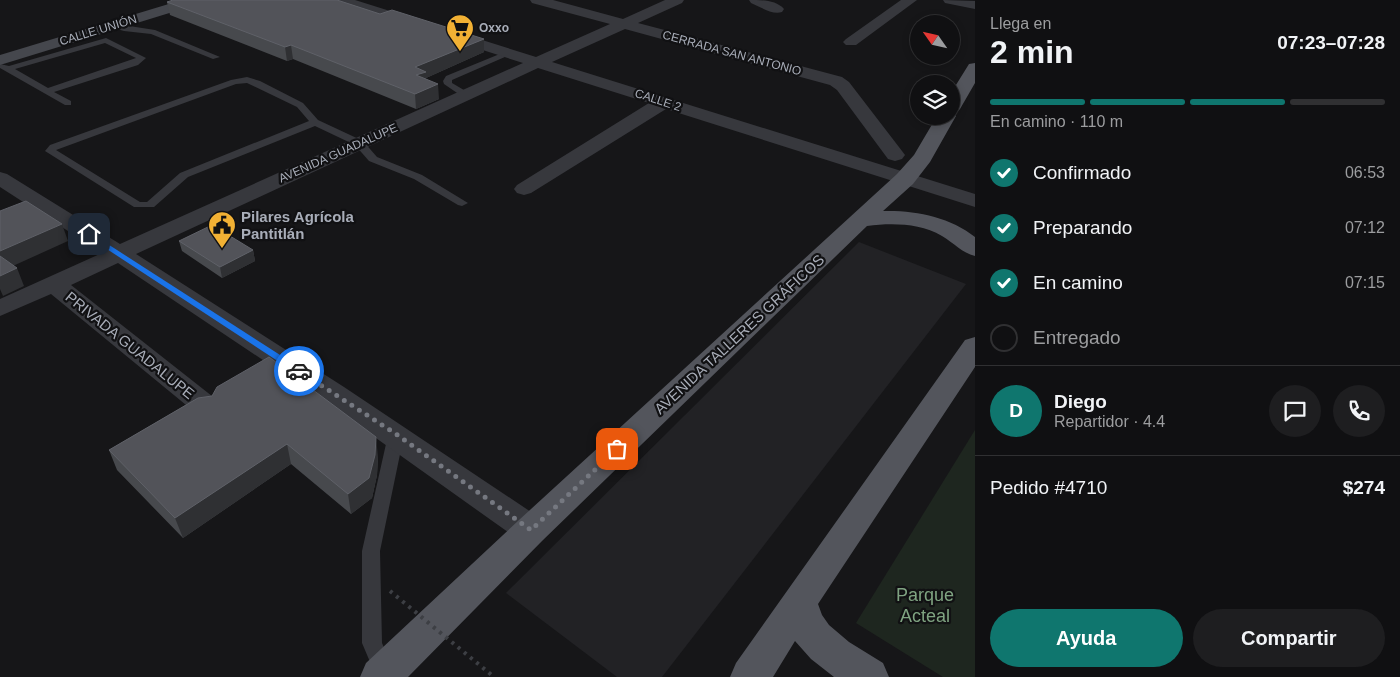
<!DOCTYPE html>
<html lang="es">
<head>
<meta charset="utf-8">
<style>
  body { margin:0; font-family:Arial,sans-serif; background:#1e1e20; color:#f1f3f6; height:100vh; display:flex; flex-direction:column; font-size:19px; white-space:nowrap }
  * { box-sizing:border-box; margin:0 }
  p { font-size:16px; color:#9c9d9f }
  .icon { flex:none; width:28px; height:28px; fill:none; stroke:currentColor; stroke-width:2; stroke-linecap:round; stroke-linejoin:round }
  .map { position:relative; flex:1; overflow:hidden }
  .panel { display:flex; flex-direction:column; background:#101012; width:425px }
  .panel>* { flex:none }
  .needle { width:32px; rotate:304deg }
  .controls { position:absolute; left:910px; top:15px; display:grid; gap:10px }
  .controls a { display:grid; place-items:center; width:50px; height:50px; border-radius:50%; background:#101012; box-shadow:0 2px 8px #0003,0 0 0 1px #303032; font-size:25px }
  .pin { position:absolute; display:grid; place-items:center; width:42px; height:42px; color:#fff; margin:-21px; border-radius:10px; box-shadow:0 2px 8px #0006 }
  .courier { position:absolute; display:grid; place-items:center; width:50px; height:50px; margin:-25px; border:4px solid #1a73e8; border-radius:50%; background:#fff; color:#222; box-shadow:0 1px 6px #0007 }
  .head em { font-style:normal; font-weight:700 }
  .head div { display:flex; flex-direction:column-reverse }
  .head { display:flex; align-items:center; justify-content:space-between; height:85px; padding:0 15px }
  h1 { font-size:32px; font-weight:700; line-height:38px }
  .bar { display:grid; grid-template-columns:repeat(4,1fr); gap:8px 5px; align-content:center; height:60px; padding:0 15px }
  .bar i { height:6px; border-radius:4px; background:#303032 }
  .bar .selected { background:#0f766e }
  .bar p { grid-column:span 4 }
  .line { display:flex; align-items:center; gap:12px; padding:0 15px; border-top:1px solid #303032 }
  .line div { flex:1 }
  .round { display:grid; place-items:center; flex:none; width:52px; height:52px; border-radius:26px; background:#1e1e20 }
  ol { padding:0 15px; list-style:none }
  li { display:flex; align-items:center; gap:15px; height:55px }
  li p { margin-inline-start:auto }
  li .icon { padding:5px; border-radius:50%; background:#0f766e; color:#fff; stroke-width:4 }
  li:last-child { color:#9c9d9f }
  li i { width:28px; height:28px; border:2px solid #303032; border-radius:50% }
  .action { display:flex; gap:10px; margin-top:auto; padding:10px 15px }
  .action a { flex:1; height:58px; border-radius:30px; background:#0f766e; color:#fff; font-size:20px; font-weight:700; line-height:58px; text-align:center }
  .action a+a { background:#1e1e20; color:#f1f3f6 }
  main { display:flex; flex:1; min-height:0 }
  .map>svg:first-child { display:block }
</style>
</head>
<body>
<main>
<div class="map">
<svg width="975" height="677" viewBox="0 0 975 677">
  <rect width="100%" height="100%" fill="#161618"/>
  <path fill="#222225" d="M859 242 966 284 662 677H617L506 593Z"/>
  <path fill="#1e261f" d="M975 430V677H943L856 623Z"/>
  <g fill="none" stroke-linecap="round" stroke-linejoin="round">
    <path fill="#37383d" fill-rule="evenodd" d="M110 23 155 30 220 57 213 59 151 34 124 31 110 27Z
      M106 38 146 58 138 65 54 92 71 101V105H65L0 68V64L9 66ZM105 43 136 58 48 88 15 69Z
      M507 51 514 53 452 80V83L469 93V97H463L444 84 443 81 446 76Z
      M247 77 260 81 303 103 318 120 363 141 377 157 422 175 468 203 462 206 458 205 414 179 369 161 355 145 315 126 188 177 154 207H134L45 151 50 145 231 80ZM247 83 297 107 309 121 180 173 147 202H140L56 150 236 84Z
      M396 429 402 431 404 435 380 551 382 643 393 669 390 676H376L362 643V551L388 435 390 431Z"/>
    <path fill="#37383d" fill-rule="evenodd" d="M334 0H355L536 57 610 24 532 3 530 0H553L623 19 665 0H684L682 3 638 23 842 77 849 82 902 151 905 155 902 159 895 161 888 159 837 90 830 85 625 29 552 62 975 194V207L666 109 531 193 524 195 517 193 514 189 517 185 649 103 538 68 136 254 344 387 543 520 548 530 543 540 531 544 519 540 324 401 118 263 71 285 217 400 221 407 217 414 207 417 197 414 51 294 0 316V299L102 253 0 187V172L7 174 120 244 523 63 336 3Z
      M749 0C761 0 776 0 784 9L782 12C772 15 761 7 751 3Z
      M901 0H917L856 45H846L843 42 846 39Z
      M943 0 975 1V9L945 3Z"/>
    <path fill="#45474d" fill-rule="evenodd" d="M182 0H204L202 3 0 65V55Z"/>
    <path fill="#53555c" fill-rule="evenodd" d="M975 63V83L960 109 955 114 956 116 930 162 913 184 883 211C915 210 950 217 975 237V256C962 253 954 243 942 236 919 223 892 223 867 226L543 540 408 677H360L366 663 519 520 897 174 914 155 937 116H951V93L969 64Z
      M975 337V367L818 604 822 615 829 625 849 642 883 663 889 677H834L811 659 795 641 773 677H730L736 663 965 340Z"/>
    <path stroke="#3d3f44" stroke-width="4" stroke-dasharray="3 5" stroke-linecap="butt" d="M390 591 494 677"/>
  </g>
  <path fill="#47494d" d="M167 2 380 14 484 39V52L426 78V79L439 99 416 109 293 59 287 61 170 15Z
    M179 241 253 250 255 261 222 278 182 251Z
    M198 398 378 457 377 475 372 498 351 514 291 464 183 538 117 470 109 450Z"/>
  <path fill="#2f3033" d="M484 39V52L426 78V86L417 90 415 67Z
    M291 45 293 59 287 61 285 47Z
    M438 84 439 99 416 109 415 94Z
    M62 224 68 241 4 270 0 262V251Z
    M253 250 255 261 222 278 220 267Z
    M17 268 24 286 3 296 0 289V276Z
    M376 437 378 457 377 475 372 498 351 514 348 494Z
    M287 444 291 464 183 538 175 518Z"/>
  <path fill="#525359" stroke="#5f6168" d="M173 0H337L380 14 392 10 484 39 415 67 426 72 416 75 438 84 415 94 291 45 285 47 167 2Z
    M26 201 62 224 0 251V211Z
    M212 225 253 250 220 267 179 241Z
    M0 256 17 268 0 276Z
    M269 357 376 437 375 455 369 478 348 494 287 444 175 518 109 450 198 398 212 396 217 387Z"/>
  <path fill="#1a73e8" d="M89 232 302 369V373H296L87 236 86 234Z"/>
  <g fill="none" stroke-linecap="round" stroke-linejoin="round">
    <path stroke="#757880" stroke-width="5" stroke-dasharray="0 9" d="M299 371 396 434 531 530 617 449"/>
  </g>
  <defs>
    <g id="supermarket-pin" transform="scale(1.4375)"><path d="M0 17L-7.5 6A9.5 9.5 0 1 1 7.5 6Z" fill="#f2b134" stroke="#111113"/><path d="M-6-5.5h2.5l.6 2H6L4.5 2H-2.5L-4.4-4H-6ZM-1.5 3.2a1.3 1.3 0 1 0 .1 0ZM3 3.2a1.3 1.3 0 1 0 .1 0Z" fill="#111"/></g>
    <g id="civic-pin" transform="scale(1.4375)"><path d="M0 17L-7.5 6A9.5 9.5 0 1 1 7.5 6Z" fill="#f2b134" stroke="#111113"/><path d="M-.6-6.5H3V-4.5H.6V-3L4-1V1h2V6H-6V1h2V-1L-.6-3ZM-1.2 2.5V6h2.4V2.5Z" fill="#111"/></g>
  </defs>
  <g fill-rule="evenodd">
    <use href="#supermarket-pin" x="460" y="28"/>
    <use href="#civic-pin" x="222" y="225"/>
  </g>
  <g text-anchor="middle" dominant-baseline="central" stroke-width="4.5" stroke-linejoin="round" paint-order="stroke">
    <g font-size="12" font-weight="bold" fill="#a8adb8" stroke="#111113" text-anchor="start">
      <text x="479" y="28">Oxxo</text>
    </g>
    <g font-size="12" fill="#a8adb8" stroke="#111113">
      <text transform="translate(98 30) rotate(-17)">CALLE UNIÓN</text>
      <text transform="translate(732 53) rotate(15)">CERRADA SAN ANTONIO</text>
      <text transform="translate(658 100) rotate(18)">CALLE 2</text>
      <text transform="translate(338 153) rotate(-24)">AVENIDA GUADALUPE</text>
    </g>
    <g font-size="15" font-weight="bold" fill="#a8adb8" stroke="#111113" text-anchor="start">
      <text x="241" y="216">Pilares Agrícola<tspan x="241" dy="17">Pantitlán</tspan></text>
    </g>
    <g font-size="15" fill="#a8adb8" stroke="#111113">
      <text transform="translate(739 334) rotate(-43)">AVENIDA TALLERES GRÁFICOS</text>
      <text transform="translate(130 345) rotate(39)">PRIVADA GUADALUPE</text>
    </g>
    <g font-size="18" fill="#7fa381" stroke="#111113">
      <text x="925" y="595">Parque<tspan x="925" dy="21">Acteal</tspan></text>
    </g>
  </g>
</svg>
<div class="controls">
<a><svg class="needle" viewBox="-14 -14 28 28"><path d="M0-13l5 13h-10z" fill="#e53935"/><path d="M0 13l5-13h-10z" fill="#9c9d9f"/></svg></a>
<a><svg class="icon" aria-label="layers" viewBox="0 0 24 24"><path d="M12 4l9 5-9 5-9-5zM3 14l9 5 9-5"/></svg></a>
</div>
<div class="pin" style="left:617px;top:449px;background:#ea580c"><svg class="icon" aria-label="bag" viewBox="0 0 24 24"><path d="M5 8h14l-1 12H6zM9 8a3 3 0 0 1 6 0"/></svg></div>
<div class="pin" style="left:89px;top:234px;background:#1f2937"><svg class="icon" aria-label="home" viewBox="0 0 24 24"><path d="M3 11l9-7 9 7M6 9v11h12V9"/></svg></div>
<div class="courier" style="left:299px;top:371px"><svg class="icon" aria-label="car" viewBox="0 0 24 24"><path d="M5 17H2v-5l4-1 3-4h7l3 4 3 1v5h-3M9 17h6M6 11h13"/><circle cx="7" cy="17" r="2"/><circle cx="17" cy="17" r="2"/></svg></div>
</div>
<section class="panel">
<div class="head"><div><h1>2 min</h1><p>Llega en</p></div><em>07:23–07:28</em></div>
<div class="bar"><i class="selected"></i><i class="selected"></i><i class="selected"></i><i></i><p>En camino · 110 m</p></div>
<ol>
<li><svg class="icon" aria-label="check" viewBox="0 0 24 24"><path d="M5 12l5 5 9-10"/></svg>Confirmado<p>06:53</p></li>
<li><svg class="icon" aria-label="check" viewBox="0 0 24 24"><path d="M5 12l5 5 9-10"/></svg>Preparando<p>07:12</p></li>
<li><svg class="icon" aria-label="check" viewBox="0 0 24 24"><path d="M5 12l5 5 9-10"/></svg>En camino<p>07:15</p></li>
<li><i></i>Entregado</li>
</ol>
<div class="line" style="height:90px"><b class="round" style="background:#0f766e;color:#fff">D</b><div><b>Diego</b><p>Repartidor · 4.4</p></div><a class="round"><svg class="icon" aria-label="chat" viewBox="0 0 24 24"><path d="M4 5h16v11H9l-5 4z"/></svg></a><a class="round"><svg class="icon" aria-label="phone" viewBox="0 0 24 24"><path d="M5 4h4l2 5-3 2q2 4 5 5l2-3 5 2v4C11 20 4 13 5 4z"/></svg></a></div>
<div class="line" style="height:65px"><div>Pedido #4710</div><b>$274</b></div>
<div class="action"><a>Ayuda</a><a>Compartir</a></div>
</section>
</main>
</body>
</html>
